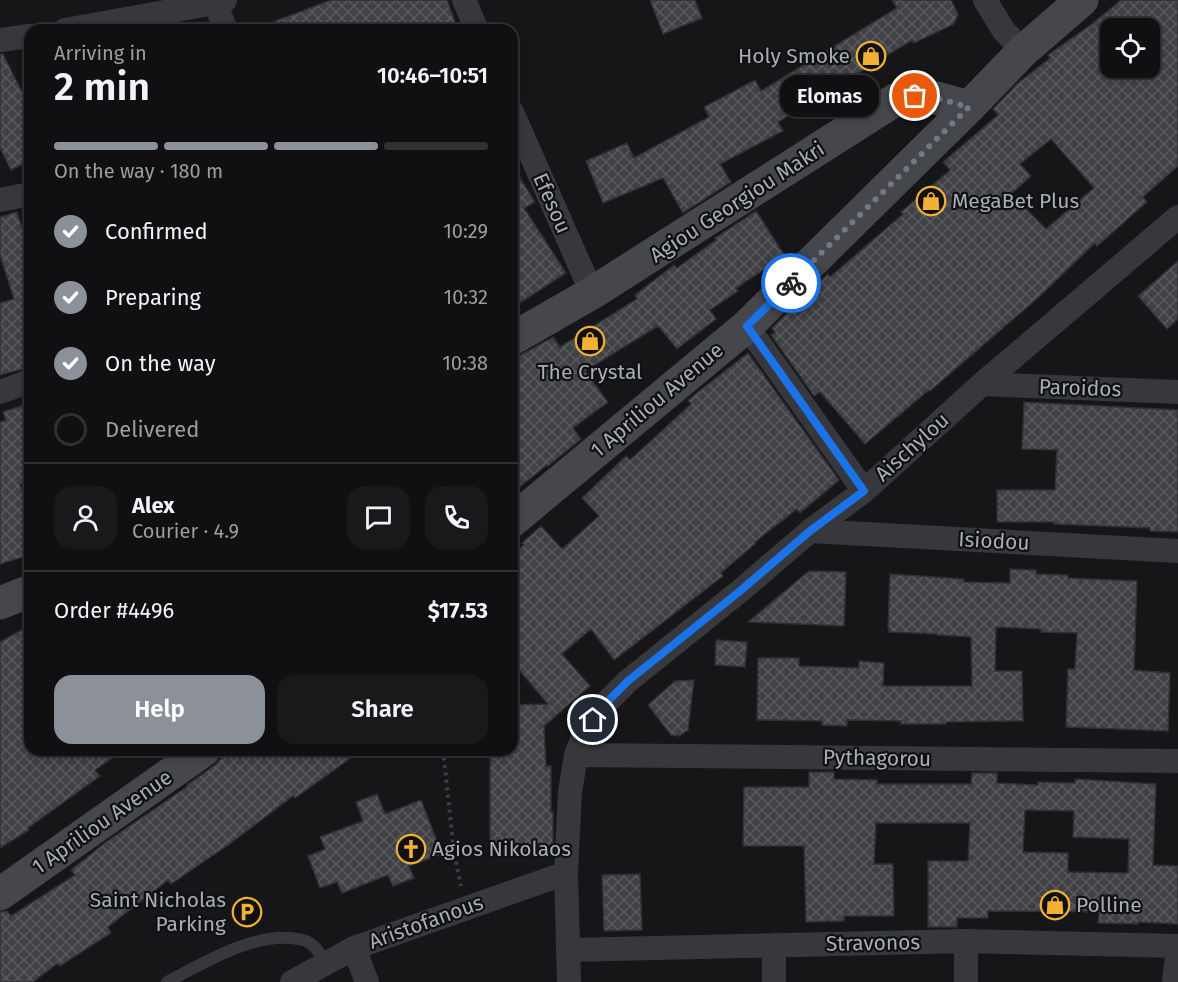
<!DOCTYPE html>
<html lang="en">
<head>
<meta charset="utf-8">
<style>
  body { margin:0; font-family:"Fira Sans",sans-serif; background:#19191b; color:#f1f3f6; height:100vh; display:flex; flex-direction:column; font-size:22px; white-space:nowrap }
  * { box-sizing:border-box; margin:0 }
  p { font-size:20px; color:#9c9d9f }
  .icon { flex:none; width:33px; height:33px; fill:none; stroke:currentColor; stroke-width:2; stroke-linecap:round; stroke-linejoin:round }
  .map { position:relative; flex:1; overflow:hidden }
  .sheet { position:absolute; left:24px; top:24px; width:494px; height:732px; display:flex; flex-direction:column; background:#101012; border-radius:18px; box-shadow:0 3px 9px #0003,0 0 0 2px #303032 }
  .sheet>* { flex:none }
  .fabs { position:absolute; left:1100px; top:18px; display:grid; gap:12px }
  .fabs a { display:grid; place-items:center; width:60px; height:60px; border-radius:12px; background:#101012; box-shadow:0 3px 9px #0003,0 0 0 2px #303032; font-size:30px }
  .pin { position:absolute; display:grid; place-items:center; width:51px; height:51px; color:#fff; margin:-26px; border:3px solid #fff; border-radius:50%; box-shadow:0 2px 6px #0007 }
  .courier { position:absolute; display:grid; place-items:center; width:60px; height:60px; margin:-30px; border:4px solid #1a73e8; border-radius:50%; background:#fff; color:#222; box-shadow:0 2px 8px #0007 }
  .bubble { position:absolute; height:42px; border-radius:18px; background:#101012; box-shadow:0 3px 9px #0003,0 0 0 2px #303032; font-size:20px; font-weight:600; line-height:42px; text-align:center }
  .overview em { font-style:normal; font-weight:600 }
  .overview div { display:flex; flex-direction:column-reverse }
  .overview { display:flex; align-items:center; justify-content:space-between; height:102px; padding:0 30px }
  h1 { font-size:39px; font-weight:600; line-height:45px }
  .bar { display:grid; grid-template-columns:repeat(4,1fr); gap:9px 6px; align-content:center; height:72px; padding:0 30px }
  .bar i { height:8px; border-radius:4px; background:#303032 }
  .bar .on { background:#8c9099 }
  .bar p { grid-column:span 4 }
  .line { display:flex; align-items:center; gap:15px; padding:0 30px; border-top:2px solid #303032 }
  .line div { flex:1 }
  .round { display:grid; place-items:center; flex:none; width:63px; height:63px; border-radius:18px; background:#19191b }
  ol { padding:0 30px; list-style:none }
  li { display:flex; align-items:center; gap:18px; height:66px }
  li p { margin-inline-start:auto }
  li .icon { padding:6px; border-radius:50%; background:#8c9099; color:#fff; stroke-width:4 }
  li:last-child { color:#9c9d9f }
  li i { width:33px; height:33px; border:3px solid #303032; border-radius:50% }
  .button { display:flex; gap:12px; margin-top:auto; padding:12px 30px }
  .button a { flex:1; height:69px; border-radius:18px; background:#8c9099; color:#fff; font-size:24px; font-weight:600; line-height:69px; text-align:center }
  .button a+a { background:#19191b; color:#f1f3f6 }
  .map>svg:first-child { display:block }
</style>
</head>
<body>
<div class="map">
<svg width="1178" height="982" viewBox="0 0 1178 982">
  <defs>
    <pattern id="building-cross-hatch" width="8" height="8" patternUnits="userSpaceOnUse" patternTransform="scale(1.5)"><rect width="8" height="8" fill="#404145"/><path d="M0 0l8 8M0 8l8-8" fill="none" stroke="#595a5e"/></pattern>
  </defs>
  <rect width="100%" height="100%" fill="#161618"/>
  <path fill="url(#building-cross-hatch)" stroke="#303034" stroke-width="1.5" fill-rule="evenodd" d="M331 0H447L458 30H257V28Z
    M650 0H695L702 18 663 34Z
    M892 0H951L958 14 954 24 914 43 912 40 778 122 783 131 720 164 731 182 683 213 663 178 603 203 586 161 627 143 634 158 709 117 704 107 755 80 761 91 897 8Z
    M1121 0H1178V166L1143 197 1147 202 1097 246 1095 243 1039 297 930 391 929 390 865 444 820 392 814 396 771 335 775 332 772 328 812 288 828 274 830 277 903 214 901 212 950 170 943 162 998 115 993 109 1017 84 1050 58 1048 55 1092 24ZM1110 28H1149V68H1110ZM1051 139 1094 188 1046 229 1011 194 1031 176 1020 164Z
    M0 54H3L30 108V160L11 170 0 148Z
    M512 165 535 202 524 208 566 273 512 308Z
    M756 211 785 256 736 288 738 291 710 310 716 319 677 349 658 326 585 371 608 402 573 428 581 439 548 466 547 465 512 493V360L553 337 560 347 637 299 635 295 674 265 677 268 716 240 715 238Z
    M17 212 30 253V367L0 375V303L14 299 0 255V217Z
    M1178 261V319L1167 329 1138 296Z
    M748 353 839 480 800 513 797 509 755 542 756 543 721 573 723 576 614 660 591 629 562 654 590 686 544 726 546 766H551V812H553V852H490V750H512V705L548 704 512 662V555L524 545 522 543 541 526 562 549 599 516 582 498 626 456 630 460 691 404 688 400Z
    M1024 402 1178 410V532L1150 531V528L1054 524V522H997V490H1055L1057 450 1022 449Z
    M30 403V481L20 484 30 517V555L0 564V422L6 420 3 412Z
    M1010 569 1036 570V574L1068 575V578L1137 581 1134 670 1170 673 1168 731 1066 727 1068 669H1075L1077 633 1041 632V629L996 627 995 671H1022L1023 721 946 722V724H901V721L847 720V726L822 725V721L757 720 758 658H799V666L859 668V661L884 663 883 686H972L971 637 937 635V634L889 632V628H888L890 574 964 579V582L1010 583Z
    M809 571 846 572 844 626 748 622Z
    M30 625V750H124L95 770 100 776 28 828 29 830 0 848V642Z
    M716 640 747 642 745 667 715 665Z
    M694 680 688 730 679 736 671 735 648 705 675 681Z
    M231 750H362L295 798 293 796 231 843 171 884 168 880 108 927 111 933 60 966 58 963 33 982H0V912L7 911 11 916 75 875 71 870 106 842 188 786 187 785 215 765 221 758Z
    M809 772H834V779L877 780V784H971L972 773H997V783L1038 785V782L1075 783V779L1156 784 1153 865 1178 866V924L1138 922V924L1098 923 1099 912 988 911V918H957V927H928V861H968L970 823H876L874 864H893L894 916H844V921L806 922 804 846H743L744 787H809ZM1025 810 1074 811 1073 837 1129 839 1128 873 1068 872V853L1023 852Z
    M377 794 385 814 421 800 442 854 409 866 414 878 393 886 388 875 342 893 337 882 320 888 308 856 325 849 320 837 363 821 356 802Z
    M640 874 642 930 604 931 602 875Z"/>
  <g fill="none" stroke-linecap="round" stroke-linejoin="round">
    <path stroke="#3d3f44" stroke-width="4" stroke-dasharray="3 4.5" stroke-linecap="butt" d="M443 750 454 852 461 886"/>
    <path stroke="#37383d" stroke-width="12" d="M167 982C203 964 248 935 290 938 296 939 303 939 308 942 316 946 321 955 326 963"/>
    <path stroke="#37383d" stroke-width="24" d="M464 0 477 30
      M985 0 1004 31 1023 51
      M215 3 226 30
      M65 30 215 3 225 0
      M0 40 30 36
      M512 112 592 293
      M0 200 30 194
      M747 326 864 491
      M982 384 1178 392
      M0 392 30 381
      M810 531 1178 551
      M576 755 1178 761
      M774 945V982
      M354 948 367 982
      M569 950 966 941 1178 946
      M292 982 354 948 566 873
      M569 982 566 873 570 792 576 755 586 730 600 709 628 681 740 591 810 531 864 491 982 384 1178 217
      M966 982V941
      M1174 982 1178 948"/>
    <path stroke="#45474d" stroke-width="33" d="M512 339 592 293 895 100 915 96 936 98 969 107
      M512 521 747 326 969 107 1023 51 1082 0
      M0 603 30 591
      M0 894 204 750"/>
  </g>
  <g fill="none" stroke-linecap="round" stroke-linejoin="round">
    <path stroke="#757880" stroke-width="6" stroke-dasharray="0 10.8" d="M791 283 969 107 936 98 915 96"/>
    <path stroke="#1a73e8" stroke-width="8" d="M593 720 600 709 628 681 740 591 810 531 864 491 747 326 791 283"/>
  </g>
  <defs>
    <g id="shop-ring" transform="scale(1.5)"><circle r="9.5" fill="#111113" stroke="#f2b134" stroke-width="1.5"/><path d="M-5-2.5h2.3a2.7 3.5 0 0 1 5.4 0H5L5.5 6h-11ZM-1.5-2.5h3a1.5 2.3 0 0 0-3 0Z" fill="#f2b134"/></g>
    <g id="church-ring" transform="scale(1.5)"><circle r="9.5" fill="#111113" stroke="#f2b134" stroke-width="1.5"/><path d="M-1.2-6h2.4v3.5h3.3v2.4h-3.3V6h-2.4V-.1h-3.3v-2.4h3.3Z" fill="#f2b134"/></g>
    <g id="parking-ring" transform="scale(1.5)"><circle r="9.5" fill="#111113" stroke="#f2b134" stroke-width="1.5"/><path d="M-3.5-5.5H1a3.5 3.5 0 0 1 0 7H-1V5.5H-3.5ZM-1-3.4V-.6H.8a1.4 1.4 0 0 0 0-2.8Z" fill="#f2b134"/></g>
  </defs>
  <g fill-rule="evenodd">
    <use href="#shop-ring" x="871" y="56"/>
    <use href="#shop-ring" x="931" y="201"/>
    <use href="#shop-ring" x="590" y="341"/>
    <use href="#church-ring" x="411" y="849"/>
    <use href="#shop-ring" x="1055" y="905"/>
    <use href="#parking-ring" x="247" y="912"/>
  </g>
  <g text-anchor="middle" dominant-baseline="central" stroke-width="4.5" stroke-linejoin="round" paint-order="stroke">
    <g font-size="21" fill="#a8adb8" stroke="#111113" text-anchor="start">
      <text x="850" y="56" text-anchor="end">Holy Smoke</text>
      <text x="952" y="201">MegaBet Plus</text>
      <text x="590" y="372" text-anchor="middle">The Crystal</text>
      <text x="432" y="849">Agios Nikolaos</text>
      <text x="226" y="900" text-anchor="end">Saint Nicholas<tspan x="226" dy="24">Parking</tspan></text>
      <text x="1076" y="905">Polline</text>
    </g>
    <g font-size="21" fill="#a8adb8" stroke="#111113">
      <text transform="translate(737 202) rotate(-33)">Agiou Georgiou Makri</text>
      <text transform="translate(552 203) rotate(66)">Efesou</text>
      <text transform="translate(1080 388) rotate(2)">Paroidos</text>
      <text transform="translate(657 400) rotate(-40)">1 Apriliou Avenue</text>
      <text transform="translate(912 447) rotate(-42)">Aischylou</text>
      <text transform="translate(994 541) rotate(3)">Isiodou</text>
      <text transform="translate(877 758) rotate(1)">Pythagorou</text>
      <text transform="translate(102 822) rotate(-35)">1 Apriliou Avenue</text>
      <text transform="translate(426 922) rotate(-20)">Aristofanous</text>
      <text transform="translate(873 943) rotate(-1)">Stravonos</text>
    </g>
  </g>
</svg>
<div class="fabs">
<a><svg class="icon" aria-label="locate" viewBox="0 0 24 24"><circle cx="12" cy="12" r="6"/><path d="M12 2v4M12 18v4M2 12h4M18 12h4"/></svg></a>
</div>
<div class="pin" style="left:915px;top:96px;background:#ea580c"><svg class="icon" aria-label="bag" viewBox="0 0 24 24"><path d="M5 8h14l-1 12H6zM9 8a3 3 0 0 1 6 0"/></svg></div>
<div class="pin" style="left:593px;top:720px;background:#1f2937"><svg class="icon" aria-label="home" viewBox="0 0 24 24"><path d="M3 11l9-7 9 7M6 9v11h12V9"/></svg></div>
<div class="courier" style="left:791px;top:283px"><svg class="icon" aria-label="bike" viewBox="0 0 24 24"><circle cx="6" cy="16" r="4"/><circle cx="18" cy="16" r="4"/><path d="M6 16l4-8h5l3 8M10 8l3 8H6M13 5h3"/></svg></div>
<div class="bubble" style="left:780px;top:75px;width:99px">Elomas</div>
<section class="sheet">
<div class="overview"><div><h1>2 min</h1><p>Arriving in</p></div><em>10:46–10:51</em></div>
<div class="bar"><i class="on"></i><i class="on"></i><i class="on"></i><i></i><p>On the way · 180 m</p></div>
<ol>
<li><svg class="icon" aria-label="check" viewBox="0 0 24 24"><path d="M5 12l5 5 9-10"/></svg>Confirmed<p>10:29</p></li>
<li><svg class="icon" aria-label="check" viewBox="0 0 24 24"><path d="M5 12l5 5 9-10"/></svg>Preparing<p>10:32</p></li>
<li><svg class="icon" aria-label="check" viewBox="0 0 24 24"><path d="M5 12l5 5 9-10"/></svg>On the way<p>10:38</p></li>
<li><i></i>Delivered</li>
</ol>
<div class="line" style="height:108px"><a class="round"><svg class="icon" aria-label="person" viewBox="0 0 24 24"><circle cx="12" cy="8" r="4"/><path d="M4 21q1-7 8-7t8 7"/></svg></a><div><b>Alex</b><p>Courier · 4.9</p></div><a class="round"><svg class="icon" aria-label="chat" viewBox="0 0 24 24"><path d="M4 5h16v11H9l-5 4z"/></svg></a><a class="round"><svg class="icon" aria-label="phone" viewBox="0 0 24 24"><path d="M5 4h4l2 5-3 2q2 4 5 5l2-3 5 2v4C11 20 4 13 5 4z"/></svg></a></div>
<div class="line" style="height:78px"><div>Order #4496</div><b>$17.53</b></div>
<div class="button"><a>Help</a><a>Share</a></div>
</section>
</div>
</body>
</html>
